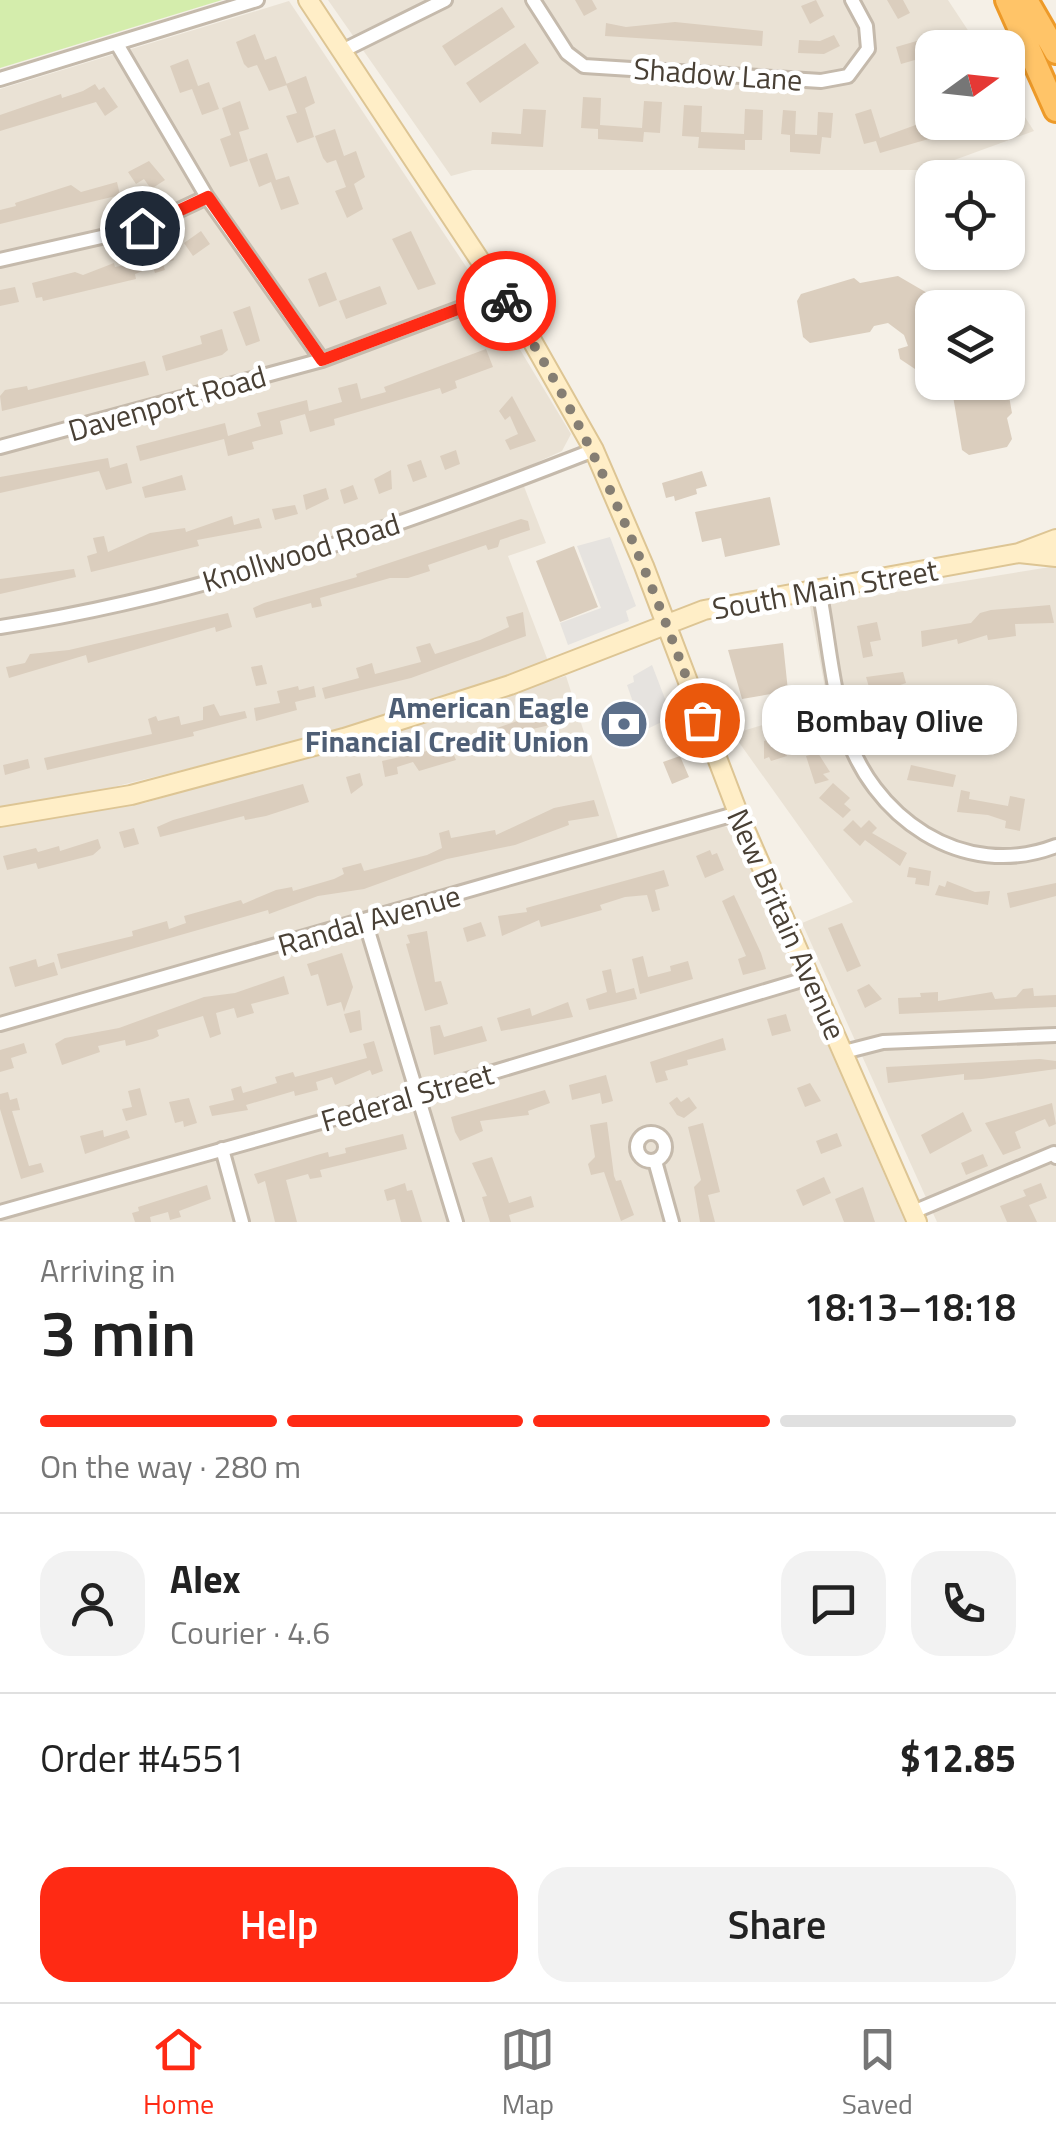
<!DOCTYPE html>
<html lang="en">
<head>
<meta charset="utf-8">
<style>
  body { margin:0; font-family:"Titillium Web",sans-serif; background:#f2f2f2; color:#222; height:100vh; display:flex; flex-direction:column; font-size:38px; white-space:nowrap }
  * { box-sizing:border-box; margin:0 }
  p { font-size:32px; color:#767676 }
  .icon { flex:none; width:55px; height:55px; fill:none; stroke:currentColor; stroke-width:2; stroke-linecap:round; stroke-linejoin:round }
  .map { position:relative; height:1222px; overflow:hidden }
  .panel { display:flex; flex-direction:column; background:#fff; flex:1 }
  .panel>* { flex:none }
  .needle { width:65px; rotate:75deg }
  .tools { position:absolute; left:915px; top:30px; display:grid; gap:20px }
  .tools a { display:grid; place-items:center; width:110px; height:110px; border-radius:20px; background:#fff; box-shadow:0 2px 8px #0004; font-size:50px }
  .pin { position:absolute; display:grid; place-items:center; width:85px; height:85px; color:#fff; margin:-42px; border:5px solid #fff; border-radius:50%; box-shadow:0 2px 10px #0007 }
  .courier { position:absolute; display:grid; place-items:center; width:100px; height:100px; margin:-50px; border:8px solid #ff2a14; border-radius:50%; background:#fff; color:#222; box-shadow:0 2px 12px #0007 }
  .bubble { position:absolute; height:70px; border-radius:30px; background:#fff; box-shadow:0 2px 8px #0004; font-size:32px; font-weight:600; line-height:70px; text-align:center }
  .summary em { font-style:normal; font-weight:600 }
  .summary div { display:flex; flex-direction:column-reverse }
  .summary { display:flex; align-items:center; justify-content:space-between; height:170px; padding:0 40px }
  h1 { font-size:65px; font-weight:600; line-height:75px }
  .bar { display:grid; grid-template-columns:repeat(4,1fr); gap:15px 10px; align-content:center; height:120px; padding:0 40px }
  .bar i { height:12px; border-radius:8px; background:#e0e0e0 }
  .bar .current { background:#ff2a14 }
  .bar p { grid-column:span 4 }
  .line { display:flex; align-items:center; gap:25px; padding:0 40px; border-top:2px solid #e0e0e0 }
  .line div { flex:1 }
  .round { display:grid; place-items:center; flex:none; width:105px; height:105px; border-radius:30px; background:#f2f2f2 }
  .action { display:flex; gap:20px; margin-top:auto; padding:20px 40px }
  .action a { flex:1; height:115px; border-radius:30px; background:#ff2a14; color:#fff; font-size:40px; font-weight:600; line-height:115px; text-align:center }
  .action a+a { background:#f2f2f2; color:#222 }
  .tab-bar { display:flex; justify-content:space-around; align-items:center; height:140px; border-top:2px solid #e0e0e0; background:#fff; font-size:28px; color:#767676 }
  .tab-bar a { display:grid; justify-items:center; gap:5px }
  .tab-bar .current { color:#ff2a14 }
  .map>svg:first-child { display:block }
</style>
</head>
<body>
<div class="map">
<svg width="1056" height="1222" viewBox="0 0 1056 1222">
  <rect width="100%" height="100%" fill="#f5f0e7"/>
  <path fill="#eae2d5" d="M328 0H948L979 47 932 48V122H1008V91L1034 131 927 170H473L451 176Z
    M289 1 507 328 571 434 562 451 518 471 546 543 508 556 548 661 380 717 232 758 97 791 0 807V89Z
    M1056 566V1222H937L802 923 853 902 733 734 828 705 810 606Z
    M566 676 623 854 722 825 734 830 905 1222H0V825L145 803Z"/>
  <path fill="#d4edac" d="M0 0H222L0 68Z"/>
  <path fill="#e6e3df" d="M610 537 636 606 626 611 629 621 568 645 560 623 601 608 577 546Z
    M652 665 672 717 643 731 627 685 634 682 633 676Z"/>
  <path fill="#dbcebe" d="M575 0H592L597 9 584 16Z
    M816 0 824 16 810 24 801 6Z
    M887 0H903L910 13 898 19Z
    M502 7 515 27 455 66 442 46Z
    M675 22 763 31 762 46 605 36 606 23 626 27Z
    M255 34 265 60 276 56 287 85 269 91 257 65 248 68 244 64 236 42Z
    M834 35 840 46 824 54 798 53 799 40 820 41Z
    M927 38 932 55 901 64 896 47Z
    M525 43 539 63 480 103 466 83Z
    M188 59 198 86 209 82 219 109 202 115 192 89 180 93 170 66Z
    M306 76 315 103 305 108 314 137 297 143 286 116 297 113 286 84Z
    M95 84 99 90 104 87 118 107 105 116 96 102 0 131V115L61 94 62 98 83 91Z
    M583 97 601 98 600 125 642 128 644 101 662 102 660 133 644 132 643 142 598 139V129L581 128Z
    M240 101 249 129 239 132 248 161 230 167 220 139 231 135 222 108Z
    M684 105 702 106 701 132 744 134 745 109 763 110 762 140H745V150L698 148 699 137 682 136Z
    M523 109 546 110 543 147 491 144 492 132 521 134Z
    M871 109 880 138 932 119 950 122 953 132 880 153 876 141 864 144 855 114Z
    M783 110 796 111 795 134 817 135 818 112 833 113 831 138 822 137 820 154 790 152V135L781 134Z
    M335 129 344 156 356 151 365 177 354 184 363 209 347 218 335 191 346 187 336 160 327 163 323 158 315 136Z
    M267 153 276 180 289 176 299 204 281 210 271 182 259 187 249 159Z
    M149 161 165 180 151 189 144 179 136 184 128 172Z
    M117 182 120 195 0 224V210L16 206 15 203 71 185 81 192Z
    M201 231 210 244 193 256 184 243Z
    M411 231 436 284 418 290 392 239Z
    M169 246 174 260 163 264 165 270 155 273 153 267 135 274 136 279 43 301 42 297 36 298 32 283 75 272 83 275 114 263 115 267 146 261 143 255Z
    M326 272 337 300 319 307 308 279Z
    M898 276 953 308H932V355L924 360 927 377 900 359 898 349 908 346 904 335 888 323 874 326 870 332 810 343 803 337 797 301 801 294 854 278 860 283Z
    M380 286 387 304 346 319 339 301Z
    M15 287 19 302 0 306V290Z
    M250 306 260 341 246 346 233 312Z
    M222 329 228 350 222 355 166 371 162 356 202 344 200 336Z
    M486 349 493 367 455 381 457 388 442 394 440 388 334 419 335 425 310 432 305 414 280 421 283 434 252 442 254 449 228 456 224 439 140 461 136 446 225 423 228 436 261 426 257 413 307 400 309 411 342 402 338 388 357 383 361 399 386 392 384 387Z
    M145 361 149 375 2 411 0 396 5 390 27 386 28 390Z
    M956 382 1007 385 1012 413 1007 418 1012 439 1007 447 969 455 962 450 952 390Z
    M512 396 536 441 510 450 505 440 518 434 510 416 505 420 499 411Z
    M456 450 460 464 445 470 440 456Z
    M108 458 110 468 127 463 132 483 106 490 99 471 0 493V477Z
    M421 460 427 477 413 482 407 465Z
    M391 470 392 489 379 494 374 479Z
    M702 471 707 486 696 489 697 494 675 501 674 496 666 498 662 483Z
    M182 475 186 490 145 498 142 487Z
    M353 485 358 499 344 504 340 490Z
    M326 488 329 499 306 510 303 495Z
    M770 497 780 545 725 557 721 538 702 542 695 512Z
    M295 505 298 514 275 520 272 509Z
    M232 516 234 525 259 518 262 528 197 540 199 546 91 572 87 556 97 553 93 538 104 536 108 552 150 533 185 528 186 532Z
    M521 519 528 521 530 530 500 540 498 547 488 550 486 545 428 565 430 571 408 578H390L320 598 322 606 312 608 311 603 256 618 253 608 264 603 357 577 356 574Z
    M574 546 598 607 560 622 536 561Z
    M74 569 76 577 0 594V579Z
    M1050 605 1054 623 1015 624 1016 636 988 640 987 635 958 644 957 639 922 647 921 631 971 623 980 613 991 610Z
    M523 612 526 636 411 678 325 699 322 688 359 678 356 668 372 663 375 674 421 662 416 647 430 643 435 654 480 640 509 627 506 617Z
    M228 613 232 627 216 632 215 627 88 663 86 655 9 678 6 667 25 663 30 654 69 650Z
    M877 622 881 640 870 642 873 656 863 658 857 626Z
    M783 643 788 691 742 699 728 650Z
    M262 665 267 684 256 686 251 667Z
    M903 672 906 683 886 690 905 741 894 747 880 724 866 677Z
    M298 686 299 690 314 686 316 697 295 702 297 710 256 721 254 708 280 703 277 691Z
    M214 704 220 716 245 711 247 718 193 732 194 736 47 770 44 758 152 734 148 719 156 716 158 721 179 716 181 725 203 720V707Z
    M567 704 573 706 577 719 510 734 453 753 456 760 419 771 413 762 397 767 398 774 385 777 382 761 436 749Z
    M799 728 802 739 784 746 787 756 771 761 769 757 764 759V741Z
    M818 753 830 772 823 774 829 780 815 784 806 756Z
    M680 756 689 777 672 784 663 762Z
    M28 759 30 768 5 775 3 765Z
    M911 765 956 775 953 787 907 780Z
    M360 773 363 785 351 794 346 777Z
    M833 783 850 798 844 804 851 810 843 818 819 798Z
    M303 784 309 802 266 816 245 820 244 816 160 837 157 827 173 820Z
    M961 790 970 792 969 799 1008 806 1010 796 1025 799 1020 831 1005 828 1006 821 988 815 957 812Z
    M594 800 599 816 568 821 569 825 515 845 447 859 364 889 318 896 269 914 268 910 61 969 57 954 133 936 132 931 167 921 169 929 186 923 184 916 241 900 243 904 276 890 292 887 293 891 334 879 344 874 342 868 361 863 364 871 427 855 442 848 439 833 449 830 451 838 495 830 496 835 554 808Z
    M853 820 861 828 869 820 877 828 872 833 907 853 900 866 865 840 860 846 843 830Z
    M134 828 139 844 124 848 119 832Z
    M98 839 101 848 93 855 38 869 36 863 7 870 3 856 36 848 38 852 59 846 60 851Z
    M710 850 712 855 717 853 724 870 705 878 696 856Z
    M909 867 931 871 929 886 915 884 916 878 907 877Z
    M664 870 669 886 655 890 660 910 652 912 647 895 625 897 600 905 602 910 541 927 539 920 502 936 498 916 527 912 526 908Z
    M947 881 975 892 990 891 988 905 935 895 939 885 945 887Z
    M1056 883V896L1010 908 1007 893Z
    M734 895 761 953 766 969 743 975 738 959 746 956 722 901Z
    M481 922 486 936 467 942 463 928Z
    M842 923 861 966 847 972 828 928Z
    M427 931 435 982 441 981 448 1004 425 1011 406 944 410 943 407 935Z
    M342 953 353 987 344 1012 341 1002 327 1006 318 974 311 976 307 964Z
    M643 956 648 977 671 971 670 966 688 961 693 979 640 994 632 959Z
    M36 959 38 967 54 962 58 975 15 987 9 967Z
    M611 969 616 993 634 988 637 999 589 1010 586 999 607 992 602 971Z
    M284 976 289 994 251 1004 254 1013 237 1018 234 1008 216 1013 221 1034 210 1038 203 1016 157 1030 159 1036 153 1039 126 1046 125 1040 98 1046 100 1052 62 1065 55 1044 65 1038 119 1028 204 997 235 993Z
    M869 984 882 999 865 1008 857 990Z
    M1033 988 1034 996 1056 995V1007L899 1014 898 998 921 997 920 993 938 992V1001L992 992 995 999 1016 997 1023 989Z
    M568 1002 573 1017 501 1031 497 1018 530 1008 532 1016Z
    M360 1010 362 1030 350 1033 344 1014Z
    M786 1014 791 1031 772 1036 767 1019Z
    M440 1025 444 1037 482 1026 487 1041 434 1055 430 1027Z
    M723 1038 726 1050 687 1060 688 1065 665 1071 668 1080 656 1083 650 1062Z
    M374 1041 383 1071 372 1075 370 1070 335 1085 332 1077 316 1082 318 1090 295 1096 294 1091 246 1105 248 1110 212 1116 209 1106 234 1100 231 1089 241 1086 243 1093 277 1083 275 1077 293 1072 295 1077 367 1058 363 1044Z
    M24 1043 27 1053 11 1058 14 1068 0 1072V1050Z
    M1040 1059 1056 1061V1069L982 1079 964 1080V1074L888 1083 886 1067Z
    M606 1075 613 1101 602 1104 600 1093 572 1100 569 1085Z
    M810 1083 821 1101 805 1107 797 1088Z
    M140 1088 147 1115 126 1121 122 1109 132 1107 128 1091Z
    M545 1090 550 1103 528 1111 529 1115 480 1121 483 1131 460 1141 455 1132 451 1117Z
    M8 1092 10 1100 17 1098 20 1110 12 1111 29 1166 41 1163 44 1172 21 1179 0 1109V1094Z
    M677 1097 681 1102 689 1097 697 1108 684 1118 677 1115 669 1103Z
    M189 1098 197 1123 184 1127 183 1121 175 1123 169 1102Z
    M1052 1103 1056 1124 1049 1127 1045 1119 1015 1132 1021 1148 1003 1155 985 1123Z
    M963 1112 972 1131 930 1154 921 1135Z
    M607 1122 614 1176 616 1181 621 1180 634 1215 621 1221 604 1172 591 1175 588 1164 595 1157 590 1125Z
    M703 1123 720 1192 708 1195 715 1222H700L694 1187 701 1180 688 1127Z
    M103 1130 104 1137 127 1130 130 1138 85 1154 80 1136Z
    M837 1133 842 1146 821 1154 816 1141Z
    M403 1134 407 1149 320 1170 322 1177 310 1179 308 1174 286 1180 297 1222H275L265 1181 258 1184 254 1174 317 1155 328 1152 329 1157 346 1153 345 1148Z
    M983 1154 988 1166 966 1175 961 1163Z
    M492 1157 509 1203 531 1196 534 1207 509 1215 511 1222H490L482 1197 487 1196 472 1163Z
    M824 1177 831 1193 803 1206 796 1190Z
    M405 1183 407 1191 412 1190 422 1222H401L395 1199 387 1201 384 1190Z
    M1041 1183 1047 1198 1029 1205 1037 1222H1007L1000 1206 1026 1196 1023 1190Z
    M207 1185 211 1199 179 1211 181 1217 170 1220 168 1212 150 1217 151 1222H135L132 1213 139 1211 138 1207Z
    M863 1187 875 1222H844L835 1199Z"/>
  <g fill="none" stroke-linecap="round" stroke-linejoin="round">
    <g stroke="#c5baac" stroke-width="18">
      <path id="street" d="M533 0 567 53 584 66 821 81 848 76 868 49 866 26 852 0
        M117 44 207 197 322 360
        M342 51 445 0
        M0 79 257 0
        M0 260 141 228 207 197
        M0 447 322 360 501 293
        M819 590C828 634 831 682 844 726 870 817 963 882 1056 846
        M0 627C204 596 403 525 594 450
        M365 921 456 1222
        M0 1024 738 813
        M844 1052 883 1042 1056 1035
        M637 1147a14 14 0 1 1 28 0a14 14 0 1 1-28 0Z
        M222 1149 242 1222
        M655 1161 672 1222
        M0 1212 417 1095 812 977
        M913 1212 1054 1153 1056 1157"/>
    </g>
    <g stroke="#ddc594" stroke-width="22">
      <path id="secondary" d="M308 0 526 330 594 450 644 566 738 813 917 1222
        M1019 553 1056 557
        M0 817 131 795 344 738 510 685 704 610 1019 553 1056 539"/>
    </g>
    <g stroke="#ed9a29" stroke-width="28">
      <path id="highway" d="M1007 0 1056 110
        M1026 0 1056 52"/>
    </g>
    <use href="#street" stroke="#fff" stroke-width="12"/>
    <use href="#secondary" stroke="#ffeec7" stroke-width="18"/>
    <use href="#highway" stroke="#ffc468" stroke-width="22"/>
  </g>
  <g fill="none" stroke-linecap="round" stroke-linejoin="round">
    <path stroke="#857e73" stroke-width="10" stroke-dasharray="0 18" d="M506 301C593 432 649 574 702 720"/>
    <path stroke="#ff2a14" stroke-width="12" d="M142 228 208 197 322 360 501 293 506 301"/>
  </g>
  <defs>
    <g id="bank-disc" transform="scale(2.5)"><circle r="9.5" fill="#5c6f8a" stroke="#fff"/><path d="M-6-4H6V4H-6ZM0-2.3a2.3 2.3 0 1 0 0 4.6a2.3 2.3 0 1 0 0-4.6Z" fill="#fff"/></g>
  </defs>
  <g fill-rule="evenodd">
    <use href="#bank-disc" x="624" y="724"/>
  </g>
  <g text-anchor="middle" dominant-baseline="central" stroke-width="9" stroke-linejoin="round" paint-order="stroke">
    <g font-size="30" fill="#494035" stroke="#fff">
      <text transform="translate(718 74) rotate(4)">Shadow Lane</text>
      <text transform="translate(167 403) rotate(-16)">Davenport Road</text>
      <text transform="translate(301 552) rotate(-17)">Knollwood Road</text>
      <text transform="translate(825 589) rotate(-10)">South Main Street</text>
      <text transform="translate(369 920) rotate(-16)">Randal Avenue</text>
      <text transform="translate(787 924) rotate(66)">New Britain Avenue</text>
      <text transform="translate(407 1097) rotate(-16)">Federal Street</text>
    </g>
    <g font-size="30" font-weight="bold" fill="#4e5e75" stroke="#fff" text-anchor="end">
      <text x="589" y="707">American Eagle<tspan x="589" dy="34">Financial Credit Union</tspan></text>
    </g>
  </g>
</svg>
<div class="tools">
<a><svg class="needle" viewBox="-14 -14 28 28"><path d="M0-13l5 13h-10z" fill="#e53935"/><path d="M0 13l5-13h-10z" fill="#767676"/></svg></a>
<a><svg class="icon" aria-label="locate" viewBox="0 0 24 24"><circle cx="12" cy="12" r="6"/><path d="M12 2v4M12 18v4M2 12h4M18 12h4"/></svg></a>
<a><svg class="icon" aria-label="layers" viewBox="0 0 24 24"><path d="M12 4l9 5-9 5-9-5zM3 14l9 5 9-5"/></svg></a>
</div>
<div class="pin" style="left:702px;top:720px;background:#ea580c"><svg class="icon" aria-label="bag" viewBox="0 0 24 24"><path d="M5 8h14l-1 12H6zM9 8a3 3 0 0 1 6 0"/></svg></div>
<div class="pin" style="left:142px;top:228px;background:#1f2937"><svg class="icon" aria-label="home" viewBox="0 0 24 24"><path d="M3 11l9-7 9 7M6 9v11h12V9"/></svg></div>
<div class="courier" style="left:506px;top:301px"><svg class="icon" aria-label="bike" viewBox="0 0 24 24"><circle cx="6" cy="16" r="4"/><circle cx="18" cy="16" r="4"/><path d="M6 16l4-8h5l3 8M10 8l3 8H6M13 5h3"/></svg></div>
<div class="bubble" style="left:762px;top:685px;width:255px">Bombay Olive</div>
</div>
<section class="panel">
<div class="summary"><div><h1>3 min</h1><p>Arriving in</p></div><em>18:13–18:18</em></div>
<div class="bar"><i class="current"></i><i class="current"></i><i class="current"></i><i></i><p>On the way · 280 m</p></div>
<div class="line" style="height:180px"><a class="round"><svg class="icon" aria-label="person" viewBox="0 0 24 24"><circle cx="12" cy="8" r="4"/><path d="M4 21q1-7 8-7t8 7"/></svg></a><div><b>Alex</b><p>Courier · 4.6</p></div><a class="round"><svg class="icon" aria-label="chat" viewBox="0 0 24 24"><path d="M4 5h16v11H9l-5 4z"/></svg></a><a class="round"><svg class="icon" aria-label="phone" viewBox="0 0 24 24"><path d="M5 4h4l2 5-3 2q2 4 5 5l2-3 5 2v4C11 20 4 13 5 4z"/></svg></a></div>
<div class="line" style="height:130px"><div>Order #4551</div><b>$12.85</b></div>
<div class="action"><a>Help</a><a>Share</a></div>
</section>
<nav class="tab-bar">
<a class="current"><svg class="icon" aria-label="home" viewBox="0 0 24 24"><path d="M3 11l9-7 9 7M6 9v11h12V9"/></svg>Home</a>
<a><svg class="icon" aria-label="map" viewBox="0 0 24 24"><path d="M3 6l6-2 6 2 6-2v14l-6 2-6-2-6 2zM9 4v14M15 6v14"/></svg>Map</a>
<a><svg class="icon" aria-label="saved" viewBox="0 0 24 24"><path d="M7 4h10v16l-5-4-5 4z"/></svg>Saved</a>
</nav>
</body>
</html>
